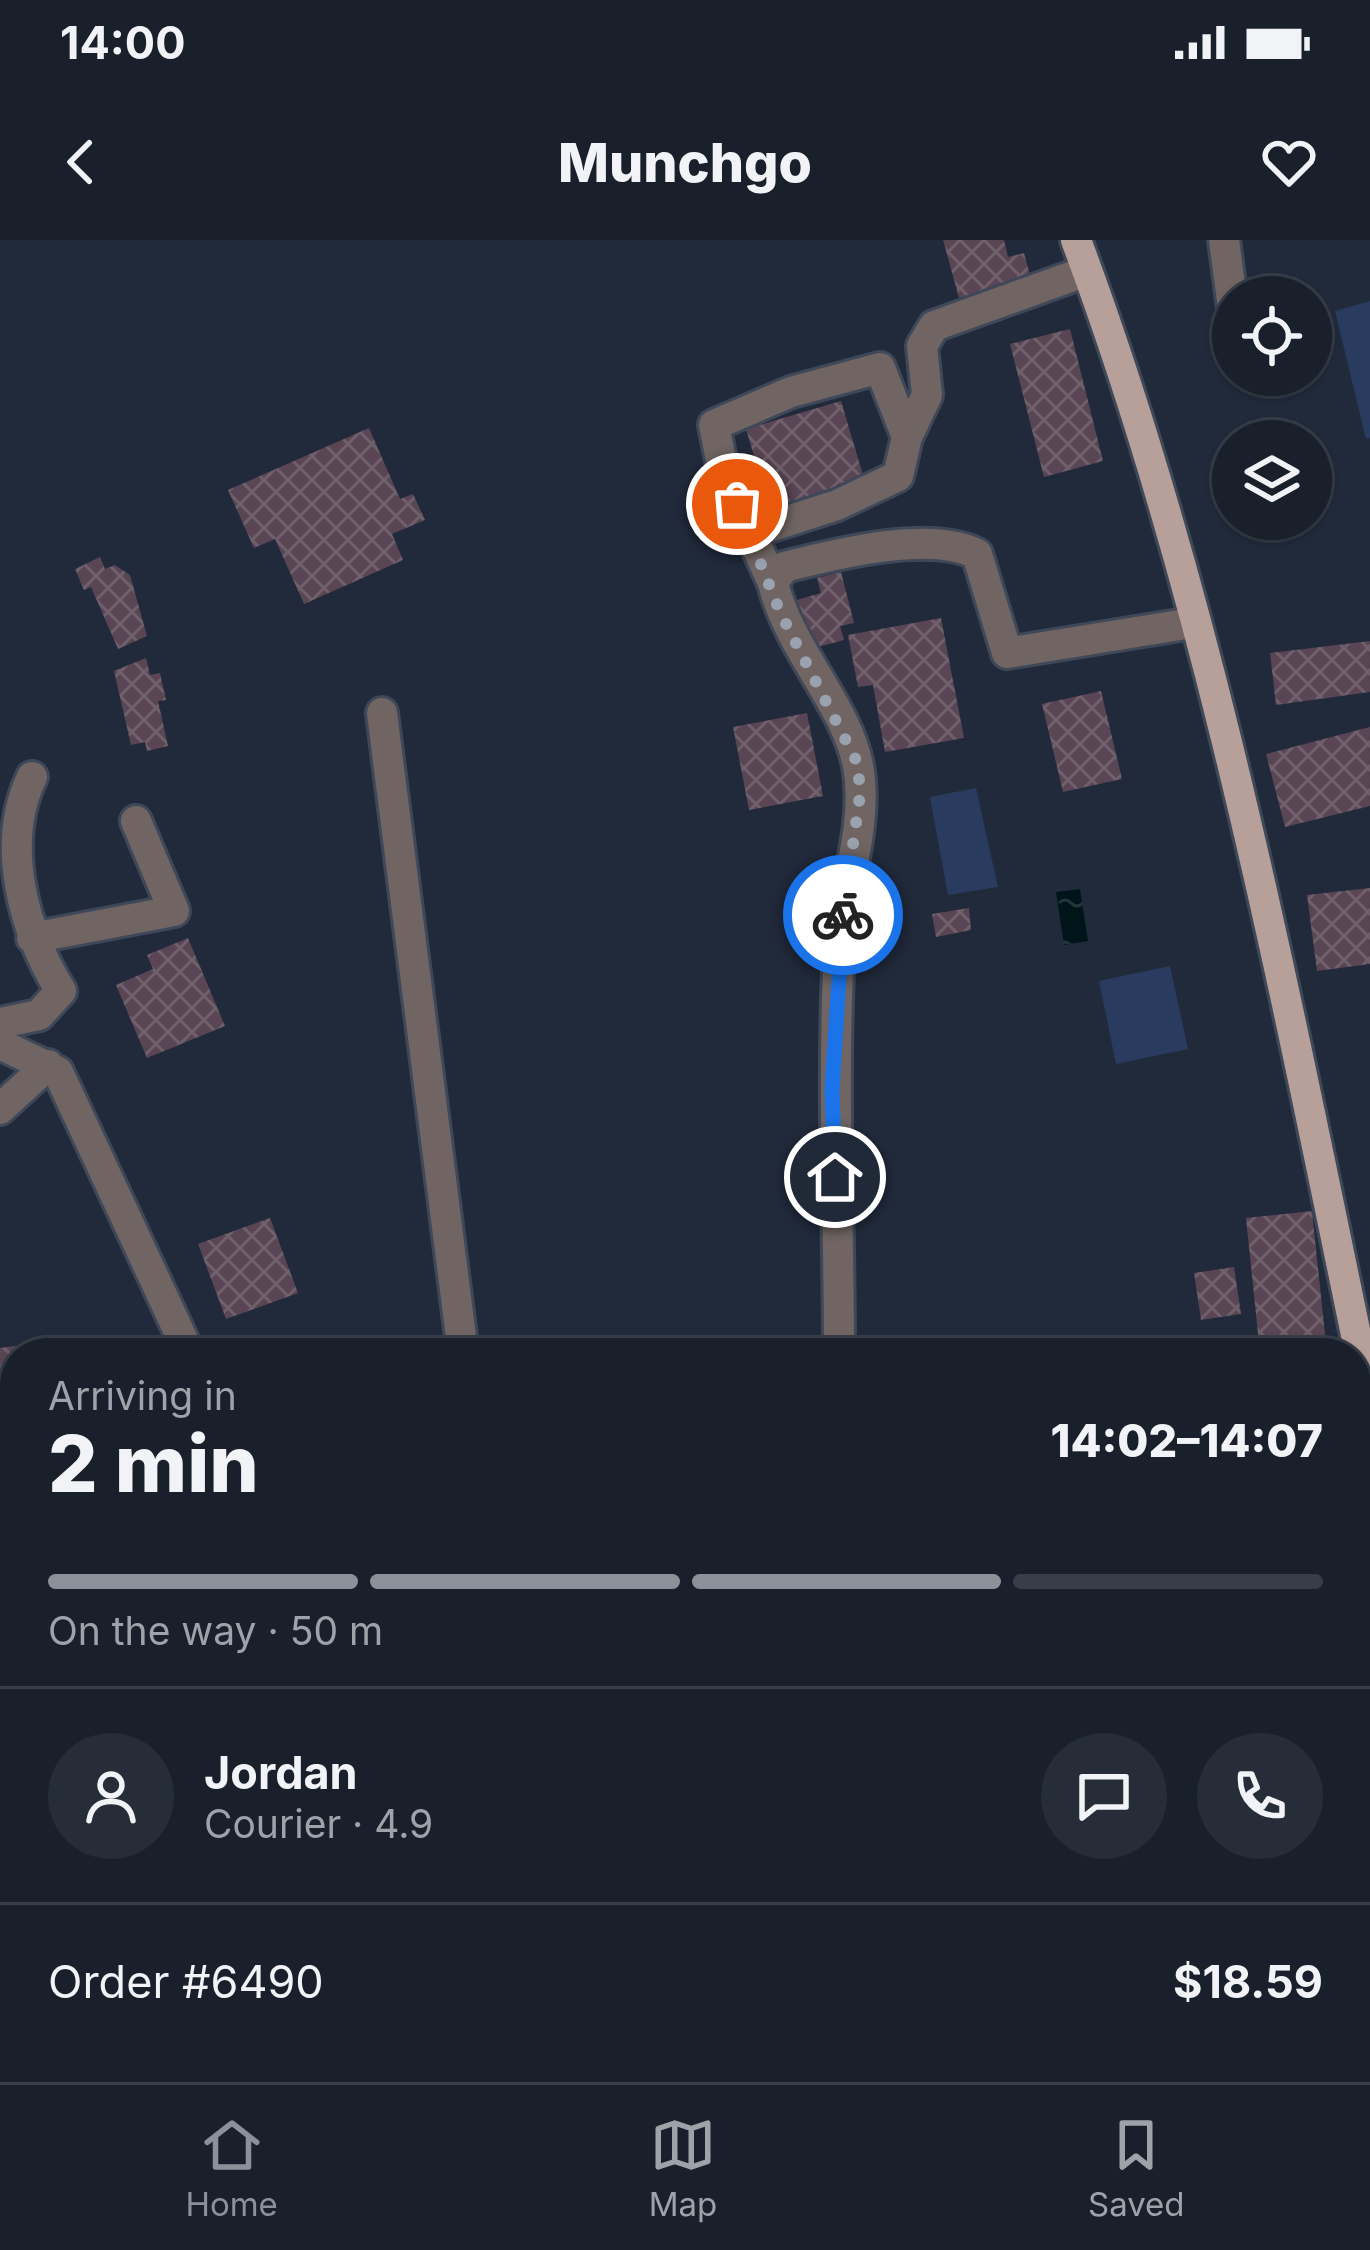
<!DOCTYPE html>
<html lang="en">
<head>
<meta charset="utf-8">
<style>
  body { margin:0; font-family:Inter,sans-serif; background:#262d38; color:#f1f3f6; height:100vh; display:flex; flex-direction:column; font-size:45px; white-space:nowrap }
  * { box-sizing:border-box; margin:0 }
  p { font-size:39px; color:#9fa3a9 }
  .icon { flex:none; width:66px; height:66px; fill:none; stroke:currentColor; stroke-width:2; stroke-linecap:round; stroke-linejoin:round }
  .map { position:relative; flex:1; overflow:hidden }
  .details { position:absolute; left:0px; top:1098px; width:1371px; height:744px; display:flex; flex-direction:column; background:#19202c; border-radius:48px 48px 0 0; box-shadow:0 3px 9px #0004,0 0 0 3px #373e48 }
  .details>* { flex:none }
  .fabs { position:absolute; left:1212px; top:36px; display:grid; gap:24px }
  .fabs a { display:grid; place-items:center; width:120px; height:120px; border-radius:50%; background:#19202c; box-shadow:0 3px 9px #0004,0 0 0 3px #373e48; font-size:60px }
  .pin { position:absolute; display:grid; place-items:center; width:102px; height:102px; color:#fff; margin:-51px; border:6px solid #fff; border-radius:50%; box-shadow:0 3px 12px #0007 }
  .courier { position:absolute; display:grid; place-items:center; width:120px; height:120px; margin:-60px; border:9px solid #1a73e8; border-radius:50%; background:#fff; color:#222; box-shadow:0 3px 15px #0007 }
  .summary em { font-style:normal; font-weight:800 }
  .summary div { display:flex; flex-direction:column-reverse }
  .summary { display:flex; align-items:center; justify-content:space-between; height:204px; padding:0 48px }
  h1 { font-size:78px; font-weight:800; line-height:90px }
  .bar { display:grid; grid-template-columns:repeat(4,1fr); gap:18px 12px; align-content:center; height:144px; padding:0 48px }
  .bar i { height:15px; border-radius:9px; background:#373e48 }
  .bar .on { background:#8c9099 }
  .bar p { grid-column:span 4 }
  .line { display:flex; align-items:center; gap:30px; padding:0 48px; border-top:3px solid #373e48 }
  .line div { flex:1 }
  .round { display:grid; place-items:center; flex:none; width:126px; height:126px; border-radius:63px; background:#262d38 }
  .status { display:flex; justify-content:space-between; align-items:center; height:84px; padding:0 60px; background:#19202c; direction:ltr }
  .status svg { height:33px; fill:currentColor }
  header { display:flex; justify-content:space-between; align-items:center; height:156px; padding:0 48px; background:#19202c; font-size:54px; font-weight:800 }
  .tabs { display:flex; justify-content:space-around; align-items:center; height:168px; border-top:3px solid #373e48; background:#19202c; font-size:33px; color:#9fa3a9 }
  .tabs a { display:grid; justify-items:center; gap:6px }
  .tabs .on { color:#8c9099 }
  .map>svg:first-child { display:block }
</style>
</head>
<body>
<div class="status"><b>14:00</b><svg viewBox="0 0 49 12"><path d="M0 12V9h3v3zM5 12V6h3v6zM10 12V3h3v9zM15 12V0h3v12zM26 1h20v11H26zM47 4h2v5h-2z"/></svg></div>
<header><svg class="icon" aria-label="back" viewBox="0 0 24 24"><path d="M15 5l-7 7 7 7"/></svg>Munchgo<svg class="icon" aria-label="heart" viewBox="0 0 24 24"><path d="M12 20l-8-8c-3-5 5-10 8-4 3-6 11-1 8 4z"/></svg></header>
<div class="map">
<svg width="1370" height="1842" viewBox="0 0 1370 1842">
  <defs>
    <pattern id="water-ripples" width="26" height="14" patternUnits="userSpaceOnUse" patternTransform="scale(3)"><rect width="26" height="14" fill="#011419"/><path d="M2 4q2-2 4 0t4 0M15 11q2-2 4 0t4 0" fill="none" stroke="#25363b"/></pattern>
    <pattern id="building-cross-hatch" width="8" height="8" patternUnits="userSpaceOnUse" patternTransform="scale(3)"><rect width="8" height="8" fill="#594553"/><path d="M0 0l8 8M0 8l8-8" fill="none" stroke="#70606c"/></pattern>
  </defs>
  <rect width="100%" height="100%" fill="#212a3b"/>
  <path fill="#293c5f" d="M1370 61V198L1366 199 1335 71Z
    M976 548 998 647 948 655 930 557Z
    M1170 726 1188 809 1116 824 1099 741Z"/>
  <path fill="url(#water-ripples)" d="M1080 649 1088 701 1064 705 1056 652Z"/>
  <path fill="url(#building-cross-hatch)" d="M943 0H1004L1008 17 1024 13 1031 39 959 58Z
    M1070 89 1103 221 1044 237 1010 104Z
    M841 161 865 242 770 270 746 189Z
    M369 188 400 259 413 254 425 280 392 294 403 320 304 364 275 299 254 308 228 250Z
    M100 317 105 329 115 325 130 335 147 396 118 409 91 347 84 350 75 329Z
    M841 332 854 383 840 386 844 400 807 410 793 361 821 353 817 338Z
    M941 378 964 498 885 512 873 445 858 447 848 395Z
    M1370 401V452L1276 465 1270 413Z
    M146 418 150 435 160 433 166 460 158 461 168 506 147 511 145 502 131 505 114 431Z
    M1101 451 1122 539 1063 552 1042 464Z
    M807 473 823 556 749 570 733 487Z
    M1370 487V566L1285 587 1266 514Z
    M1370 648V724L1317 731 1307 655Z
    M969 668 971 690 936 697 932 674Z
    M188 698 225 786 147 818 116 745 153 729 147 715Z
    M1312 971 1327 1113H1260L1246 978Z
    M270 978 298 1053 226 1079 198 1004Z
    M1234 1027 1241 1074 1201 1080 1194 1033Z
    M80 1097 82 1113H15V1197L0 1199V1108Z
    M1053 1827H1154L1153 1842H1051Z"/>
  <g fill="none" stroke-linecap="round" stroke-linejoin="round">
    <g stroke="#3f4858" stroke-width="36">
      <path id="minor" d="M1224 0 1233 68
        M907 197 927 155 922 106 934 86 1087 31
        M750 293 837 265 898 236 907 197 880 128 791 152 714 185 724 235 773 343
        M382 473 463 1113
        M32 698 174 671 136 581
        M0 783 39 775 61 751C23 690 0 603 32 537
        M0 804 58 832 189 1113
        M0 869 48 825
        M839 1113C839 977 832 844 839 708 843 649 869 584 858 526 847 466 789 409 773 343L784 327C836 314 929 290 977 314L1007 413 1192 383
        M1356 1671 1370 1672
        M695 1827 697 1842
        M373 1842 375 1827"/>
    </g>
    <g stroke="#3f4858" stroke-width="36">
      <path id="major" d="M1076 0C1214 369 1289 776 1370 1162"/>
    </g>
    <use href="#minor" stroke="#706562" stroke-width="30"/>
    <use href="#major" stroke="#b79f9a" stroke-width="30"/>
  </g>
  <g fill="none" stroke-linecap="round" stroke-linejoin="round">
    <path stroke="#9ba2af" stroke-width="12" stroke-dasharray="0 21.6" d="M737 264 780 372 858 524 860 555 843 675"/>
    <path stroke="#1a73e8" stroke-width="15" d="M835 937 832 850 843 675"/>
  </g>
</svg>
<div class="fabs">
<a><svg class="icon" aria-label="locate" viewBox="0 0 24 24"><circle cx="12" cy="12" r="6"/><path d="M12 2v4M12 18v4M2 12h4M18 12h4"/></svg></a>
<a><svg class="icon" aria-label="layers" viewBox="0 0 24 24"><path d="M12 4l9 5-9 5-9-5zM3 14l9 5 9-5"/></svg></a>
</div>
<div class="pin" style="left:737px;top:264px;background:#ea580c"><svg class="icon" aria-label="bag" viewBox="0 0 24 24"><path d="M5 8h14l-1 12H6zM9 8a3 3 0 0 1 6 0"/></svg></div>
<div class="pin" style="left:835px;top:937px;background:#1f2937"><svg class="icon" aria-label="home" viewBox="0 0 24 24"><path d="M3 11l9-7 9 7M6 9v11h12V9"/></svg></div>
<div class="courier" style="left:843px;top:675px"><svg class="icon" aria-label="bike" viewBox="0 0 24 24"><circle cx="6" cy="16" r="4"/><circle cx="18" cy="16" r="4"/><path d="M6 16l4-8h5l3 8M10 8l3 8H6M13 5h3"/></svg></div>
<section class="details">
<div class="summary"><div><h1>2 min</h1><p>Arriving in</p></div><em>14:02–14:07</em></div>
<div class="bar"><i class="on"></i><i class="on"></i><i class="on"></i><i></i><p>On the way · 50 m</p></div>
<div class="line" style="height:216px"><a class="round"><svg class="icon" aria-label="person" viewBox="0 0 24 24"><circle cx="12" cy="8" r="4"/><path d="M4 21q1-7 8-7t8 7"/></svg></a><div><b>Jordan</b><p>Courier · 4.9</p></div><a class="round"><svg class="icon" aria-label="chat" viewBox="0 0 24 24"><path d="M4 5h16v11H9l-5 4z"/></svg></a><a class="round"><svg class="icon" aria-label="phone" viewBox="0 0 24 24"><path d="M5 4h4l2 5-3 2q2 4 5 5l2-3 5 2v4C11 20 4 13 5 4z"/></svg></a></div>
<div class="line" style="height:156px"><div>Order #6490</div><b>$18.59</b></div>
</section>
</div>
<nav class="tabs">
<a class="on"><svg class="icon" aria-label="home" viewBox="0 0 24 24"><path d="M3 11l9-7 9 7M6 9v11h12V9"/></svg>Home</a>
<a><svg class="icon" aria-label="map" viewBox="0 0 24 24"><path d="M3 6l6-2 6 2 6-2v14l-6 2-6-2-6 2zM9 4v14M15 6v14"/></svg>Map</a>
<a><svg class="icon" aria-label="saved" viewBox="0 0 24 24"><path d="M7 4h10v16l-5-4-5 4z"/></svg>Saved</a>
</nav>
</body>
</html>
